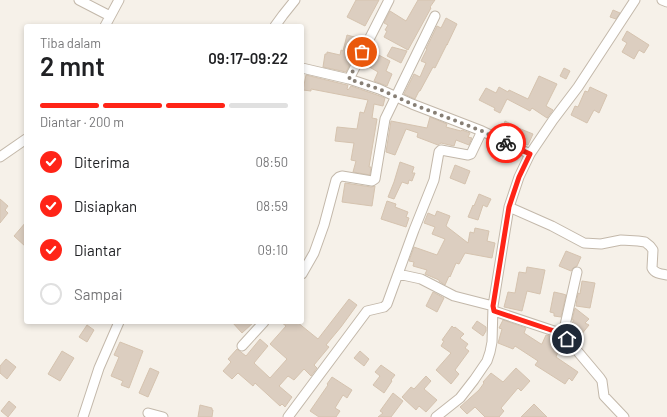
<!DOCTYPE html>
<html lang="id">
<head>
<meta charset="utf-8">
<style>
  body { margin:0; font-family:Barlow,sans-serif; background:#f6f6f6; color:#202124; height:100vh; display:flex; flex-direction:column; font-size:15px; white-space:nowrap }
  * { box-sizing:border-box; margin:0 }
  p { font-size:13px; color:#757577 }
  .icon { flex:none; width:22px; height:22px; fill:none; stroke:currentColor; stroke-width:2; stroke-linecap:round; stroke-linejoin:round }
  .map { position:relative; flex:1; overflow:hidden }
  .drawer { position:absolute; left:24px; top:24px; width:280px; height:300px; display:flex; flex-direction:column; background:#fff; border-radius:4px; box-shadow:0 2px 6px #0003 }
  .drawer>* { flex:none }
  .pin { position:absolute; display:grid; place-items:center; width:34px; height:34px; color:#fff; margin:-17px; border:2px solid #fff; border-radius:50%; box-shadow:0 1px 4px #0007 }
  .courier { position:absolute; display:grid; place-items:center; width:40px; height:40px; margin:-20px; border:3px solid #ff2417; border-radius:50%; background:#fff; color:#222; box-shadow:0 1px 5px #0007 }
  .summary em { font-style:normal; font-weight:600 }
  .summary div { display:flex; flex-direction:column-reverse }
  .summary { display:flex; align-items:center; justify-content:space-between; height:68px; padding:0 16px }
  h1 { font-size:26px; font-weight:600; line-height:30px }
  .bar { display:grid; grid-template-columns:repeat(4,1fr); gap:6px 4px; align-content:center; height:48px; padding:0 16px }
  .bar i { height:5px; border-radius:3px; background:#e0e0e0 }
  .bar .on { background:#ff2417 }
  .bar p { grid-column:span 4 }
  ol { padding:0 16px; list-style:none }
  li { display:flex; align-items:center; gap:12px; height:44px }
  li p { margin-inline-start:auto }
  li .icon { padding:4px; border-radius:50%; background:#ff2417; color:#fff; stroke-width:4 }
  li:last-child { color:#757577 }
  li i { width:22px; height:22px; border:2px solid #e0e0e0; border-radius:50% }
  .map>svg:first-child { display:block }
</style>
</head>
<body>
<div class="map">
<svg width="667" height="417" viewBox="0 0 667 417">
  <rect width="100%" height="100%" fill="#f6f1e9"/>
  <path fill="#dccec0" stroke="#d5c3af" d="M356 0H379L365 26 347 17Z
    M418 0H435L430 7 431 8 408 50 384 37 387 31 385 30 388 25 384 23 390 11 406 21Z
    M613 10 620 13 616 19 610 17Z
    M446 18 457 24 447 45V44L435 68 433 67 420 91H419L415 99 404 94 414 74 420 77 426 63 421 61 427 49H426L437 26 441 28Z
    M627 31 649 45 644 53 639 50 634 59 622 52 627 43 622 40Z
    M347 35 358 38 352 49 349 66 346 72 323 67 325 54H327V52L340 55 341 50 343 51Z
    M392 47 407 51 401 63 387 56Z
    M370 52 373 53V52L390 61 386 71 392 74 387 86 374 81 378 72 366 65 368 61 366 60Z
    M564 68 570 71 566 79 560 76Z
    M306 75 347 85H348L347 89 348 90 351 86 377 95 385 98 383 106 374 104 372 118 377 119 369 167H371L370 175 353 172 356 161 351 160 354 143 335 141 337 127 357 129 360 112 364 113 368 100 311 89V91L303 90Z
    M539 76 557 84 546 106 553 110 547 118 532 108 530 111 507 99 500 113 494 110 495 108 479 100 486 88 496 93 499 87 508 92 509 90 528 99Z
    M590 87 607 95 599 113 594 110 587 123 571 115 575 106 578 107 585 91 588 92Z
    M430 117 447 124 446 127 461 131 462 130 470 133 468 137 472 138 469 145 456 140 454 146 441 143 438 145 417 137 418 133 406 129 395 155 386 152 391 121 427 128Z
    M505 121 511 124V125L533 134 528 145 509 137 510 135 501 131Z
    M400 162 414 167 412 173H415L412 181 409 180 408 184 402 182 394 199 388 197 394 182Z
    M455 165 470 171 465 184 450 178Z
    M345 183 371 187 375 186 372 206 342 202Z
    M479 194 491 199 487 207 483 205 478 220 468 217 473 205 474 206Z
    M0 199 8 206 5 210 8 213 0 223Z
    M387 201 396 204 395 207 408 212 406 217 409 218 406 227 381 219Z
    M437 211 450 216 446 226 468 243 470 232 474 233 475 228 489 231 487 241 495 243 492 258 465 253 459 264 456 263 450 277 449 276 445 285 439 281V280L425 274 427 270 413 266 414 262 409 261 414 247 437 255 445 239 432 234 435 227 424 223 428 213 435 216Z
    M26 222V247L14 236Z
    M566 251 581 257 577 266 573 268 571 271 559 266Z
    M527 267 545 270 540 294 527 291 522 311 504 307 508 292 515 293 519 272 526 273Z
    M582 281 595 283 590 308 576 306 578 293 580 294Z
    M433 292 444 298 437 312 426 306Z
    M554 292 563 294 566 295 561 317 554 316V313L550 312Z
    M349 299 357 305 341 327 326 345 329 347 314 365 317 368 311 376 304 369 294 380 288 376 279 386 292 397 285 407 282 404 280 406 255 383 253 386 238 373 232 379 223 371 231 362 228 359 237 349 246 356 260 339 268 346 254 363 270 378 287 359 270 344 286 326 281 322H297L318 339Z
    M575 308 589 319 585 323 589 325 581 335 571 327 572 323 574 320H572Z
    M503 320 526 328 524 333 541 344H542L546 335 560 339 562 342 556 357 578 372 572 381 569 378 565 384 535 365 538 361 515 346 513 349 498 343 502 329 499 328Z
    M477 321 486 327V331L483 336 472 328Z
    M232 322H254L242 333Z
    M87 325 94 330 87 342 79 337Z
    M452 326 454 328 455 327 464 334 460 338 468 344 465 348 469 351 455 370 459 374 451 384 436 370 451 353 441 346 444 341 442 340Z
    M120 342 143 351 129 388 121 385 123 381 111 376 119 357 114 355Z
    M62 351 74 358 60 381 48 374Z
    M360 351 369 359 364 366 354 358Z
    M6 359 16 367 7 379 0 373V366Z
    M381 365 395 375 391 380 392 381 384 393 373 385 380 376 375 372Z
    M150 368 159 372 148 397 139 393Z
    M516 368 530 381 521 391 518 388 501 408 504 411 499 417H485L475 407 467 414 460 407 479 390 484 383 483 382 491 373 503 382Z
    M426 376 431 381 424 389 437 400 426 412 419 406 416 410 402 397 411 387 414 389Z
    M332 377 352 390 347 398 343 395 335 408 340 411 336 417H319L310 411 328 385 327 384Z
    M393 393 403 401 391 417H378L383 413 380 411Z
    M9 401 16 407 8 417 1 411Z
    M534 404 547 417H521Z
    M200 405 212 408V410H213L212 417H198Z"/>
  <g fill="none" stroke-linecap="round" stroke-linejoin="round">
    <g stroke="#c3b8aa" stroke-width="11">
      <path id="street" d="M79 0 110 16
        M662 0 667 2
        M105 26 119 0
        M275 26 283 15 295 0
        M302 68 349 79 379 89 412 104 482 131 530 154 519 177 509 207 493 306 492 342 490 352 487 361 474 380 460 398 436 417
        M349 79 389 0
        M530 154 553 120 578 87 635 0
        M0 157 26 139
        M509 207 552 226 584 243 601 244 621 240 638 241 645 242 650 246 653 250 652 268C655 274 662 274 667 275
        M302 274 314 253 324 225 336 180 339 177 342 176 372 181 375 179 385 119 435 16
        M398 274 421 279 454 296 493 306
        M494 311 563 334 600 378 602 381 604 396 624 417
        M563 334 577 272
        M242 346 264 322
        M148 413 163 417
        M83 417 99 368 119 322
        M288 417 367 311 384 307 387 304 414 230 434 180 439 152 441 150 468 155 471 154 482 131"/>
    </g>
    <use href="#street" stroke="#fff" stroke-width="9"/>
  </g>
  <g fill="none" stroke-linecap="round" stroke-linejoin="round">
    <path stroke="#877f75" stroke-width="4" stroke-dasharray="0 7.2" d="M362 52 349 79 379 89 412 104 482 131 506 143"/>
    <path stroke="#ff2417" stroke-width="5" d="M506 143 530 154 519 177 509 207 493 306 494 311 563 334 567 339"/>
  </g>
</svg>
<div class="pin" style="left:362px;top:52px;background:#ea580c"><svg class="icon" aria-label="bag" viewBox="0 0 24 24"><path d="M5 8h14l-1 12H6zM9 8a3 3 0 0 1 6 0"/></svg></div>
<div class="pin" style="left:567px;top:339px;background:#1f2937"><svg class="icon" aria-label="home" viewBox="0 0 24 24"><path d="M3 11l9-7 9 7M6 9v11h12V9"/></svg></div>
<div class="courier" style="left:506px;top:143px"><svg class="icon" aria-label="bike" viewBox="0 0 24 24"><circle cx="6" cy="16" r="4"/><circle cx="18" cy="16" r="4"/><path d="M6 16l4-8h5l3 8M10 8l3 8H6M13 5h3"/></svg></div>
<section class="drawer">
<div class="summary"><div><h1>2 mnt</h1><p>Tiba dalam</p></div><em>09:17–09:22</em></div>
<div class="bar"><i class="on"></i><i class="on"></i><i class="on"></i><i></i><p>Diantar · 200 m</p></div>
<ol>
<li><svg class="icon" aria-label="check" viewBox="0 0 24 24"><path d="M5 12l5 5 9-10"/></svg>Diterima<p>08:50</p></li>
<li><svg class="icon" aria-label="check" viewBox="0 0 24 24"><path d="M5 12l5 5 9-10"/></svg>Disiapkan<p>08:59</p></li>
<li><svg class="icon" aria-label="check" viewBox="0 0 24 24"><path d="M5 12l5 5 9-10"/></svg>Diantar<p>09:10</p></li>
<li><i></i>Sampai</li>
</ol>
</section>
</div>
</body>
</html>
